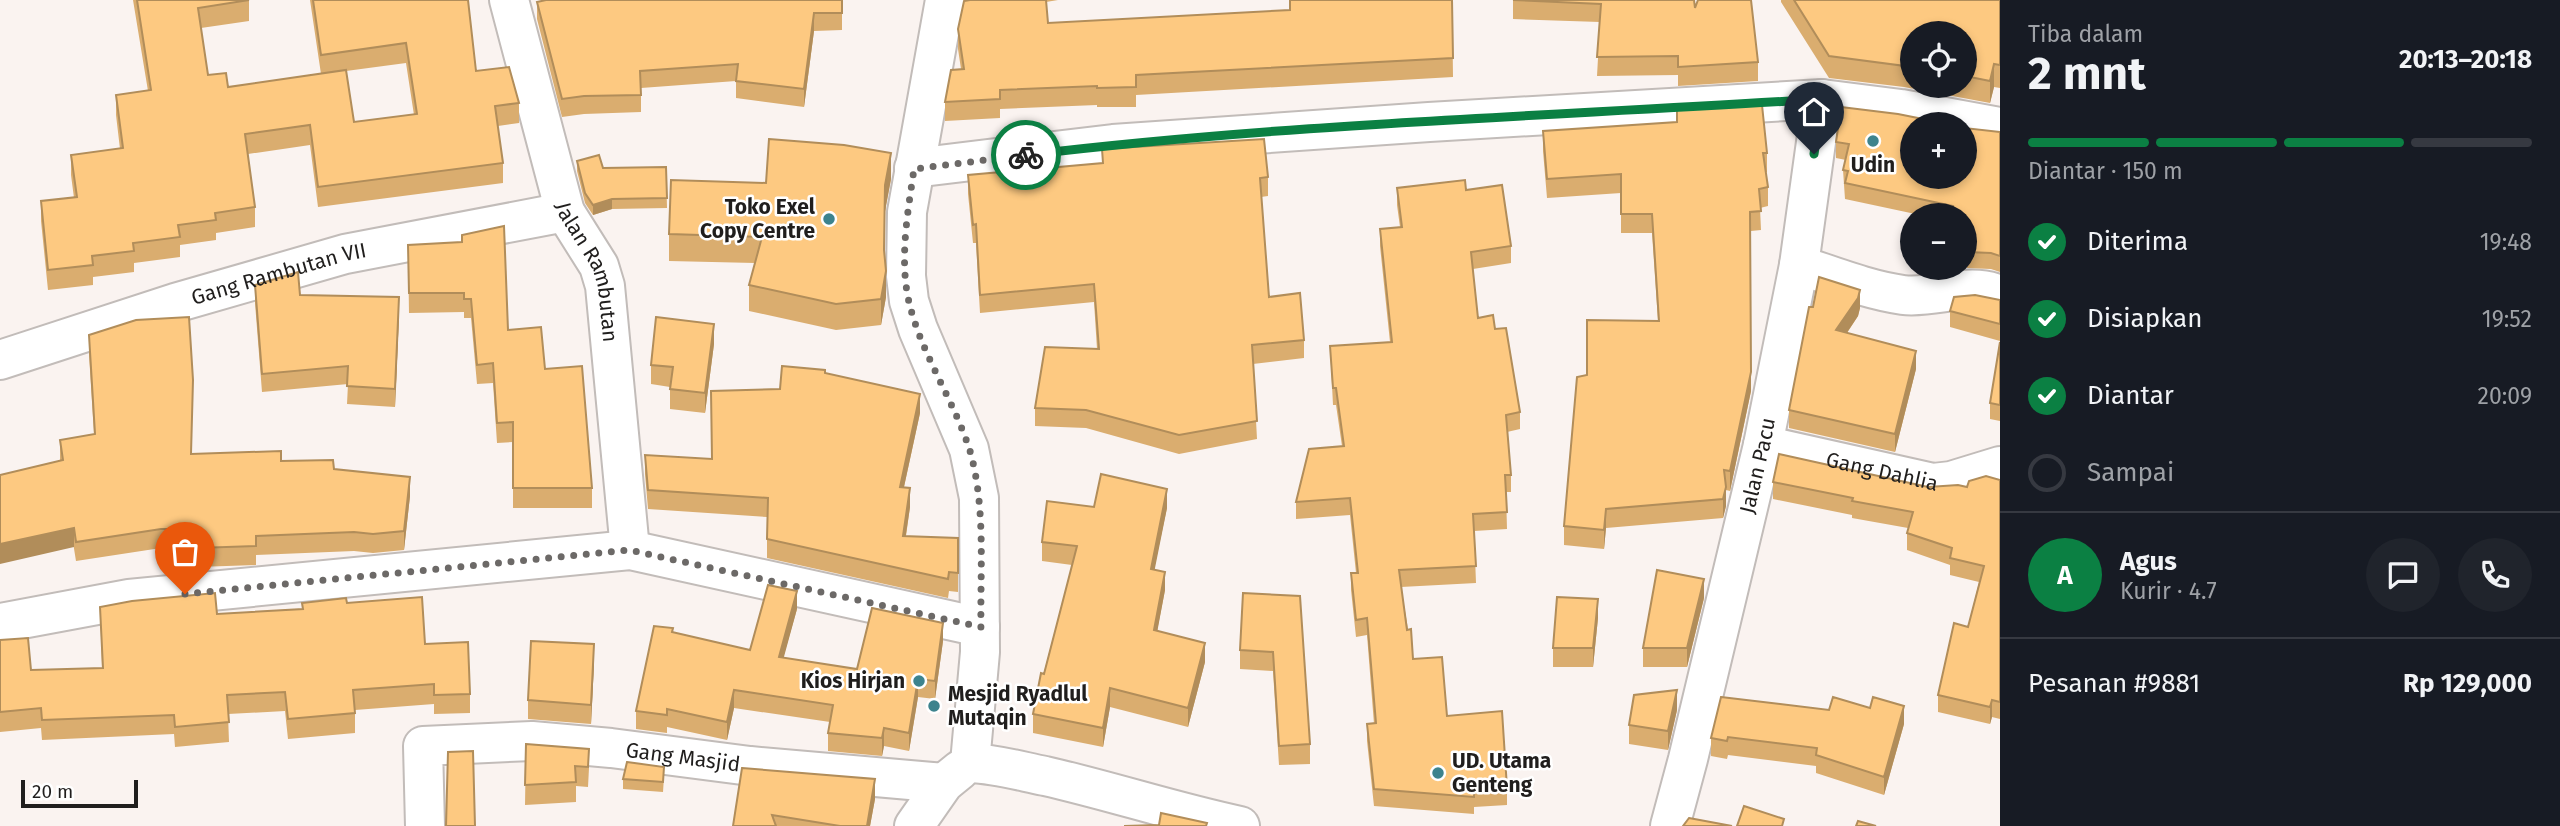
<!DOCTYPE html>
<html lang="id">
<head>
<meta charset="utf-8">
<style>
  body { margin:0; font-family:"Fira Sans",sans-serif; background:#20242c; color:#f1f3f6; height:100vh; display:flex; flex-direction:column; font-size:26px; white-space:nowrap }
  * { box-sizing:border-box; margin:0 }
  p { font-size:23px; color:#9ea1a6 }
  .icon { flex:none; width:38px; height:38px; fill:none; stroke:currentColor; stroke-width:2; stroke-linecap:round; stroke-linejoin:round }
  .map { position:relative; flex:1; overflow:hidden }
  .side { display:flex; flex-direction:column; background:#171b24; width:560px }
  .side>* { flex:none }
  .controls { position:absolute; left:1900px; top:21px; display:grid; gap:14px }
  .controls a { display:grid; place-items:center; width:77px; height:77px; border-radius:50%; background:#171b24; box-shadow:0 4px 10px #0003; font-size:35px }
  .scale { position:absolute; left:21px; bottom:18px; width:117px; box-sizing:border-box; padding-left:7px; border:4px solid #201e1d; border-top:0; font-size:19px; line-height:24px; white-space:nowrap; color:#201e1d; -webkit-text-stroke:5px #fff; paint-order:stroke }
  .pin { position:absolute; display:grid; place-items:center; width:60px; height:60px; color:#fff; margin:-72px -30px; border-radius:50% 50% 50% 0; rotate:-45deg; box-shadow:0 0 7px #0007 }
  .pin .icon { rotate:45deg }
  .courier { position:absolute; display:grid; place-items:center; width:70px; height:70px; margin:-35px; border:5px solid #0b8043; border-radius:50%; background:#fff; color:#222; box-shadow:0 2px 9px #0007 }
  .overview em { font-style:normal; font-weight:700 }
  .overview div { display:flex; flex-direction:column-reverse }
  .overview { display:flex; align-items:center; justify-content:space-between; height:119px; padding:0 28px }
  h1 { font-size:46px; font-weight:700; line-height:52px }
  .bar { display:grid; grid-template-columns:repeat(4,1fr); gap:10px 7px; align-content:center; height:84px; padding:0 28px }
  .bar i { height:9px; border-radius:5px; background:#363941 }
  .bar .current { background:#0b8043 }
  .bar p { grid-column:span 4 }
  .line { display:flex; align-items:center; gap:18px; padding:0 28px; border-top:2px solid #363941 }
  .line div { flex:1 }
  .round { display:grid; place-items:center; flex:none; width:74px; height:74px; border-radius:37px; background:#20242c }
  ol { padding:0 28px; list-style:none }
  li { display:flex; align-items:center; gap:21px; height:77px }
  li p { margin-inline-start:auto }
  li .icon { padding:7px; border-radius:50%; background:#0b8043; color:#fff; stroke-width:4 }
  li:last-child { color:#9ea1a6 }
  li i { width:38px; height:38px; border:4px solid #363941; border-radius:50% }
  main { display:flex; flex:1; min-height:0 }
  .map>svg:first-child { display:block }
</style>
</head>
<body>
<main>
<div class="map">
<svg width="2000" height="826" viewBox="0 0 2000 826">
  <rect width="100%" height="100%" fill="#faf3f0"/>
  <g fill="none" stroke-linecap="round" stroke-linejoin="round">
    <g stroke="#c2bcb9" stroke-width="42">
      <g id="minor">
        <path id="s1" d="M509 0 565 212 599 266 605 286 630 550"/>
        <path d="M945 0 907 212 906 276 909 301 918 329 969 449 979 498 980 652 970 763C996 764 1020 771 1045 776 1111 791 1174 812 1240 826"/>
        <path d="M914 168 1113 144 1429 122 1822 99 1901 109 2000 127"/>
        <path d="M1799 265C1833 276 1868 290 1903 295 1935 299 1969 281 2000 295"/>
        <path id="s2" d="M0 360 175 303 345 254 565 212"/>
        <path id="s3" d="M1763 445 1933 483 1951 481 2000 466"/>
        <path d="M0 623 129 599 630 550 980 627"/>
        <path id="s4" d="M425 826 423 746 532 741 611 748 750 766 944 783"/>
        <path d="M914 826 944 783 960 770"/>
        <path id="s5" d="M1670 826 1688 759 1763 445 1799 265 1822 99"/>
      </g>
    </g>
    <use href="#minor" stroke="#fff" stroke-width="38"/>
  </g>
  <path fill="#daad6f" fill-rule="evenodd" d="M133 0H249V21L201 28 208 75 228 87 321 74 310 0H468L476 71 519 103V123L498 126 503 163V183L318 207 310 145 248 154 255 207V227L216 233V240L180 245V257L134 263V272L93 277V285L48 290 41 221V201L74 198 71 175V155L120 149 116 115V95L148 91ZM406 63 414 115 354 122 346 71Z
    M842 0V30L814 31 804 107 736 98V81L641 88V112L584 114 562 117 537 19V2Z
    M970 0H1058L1046 2 1048 23 1290 10 1289 0H1452L1453 77 1136 95V107H1097V105L1000 109V118L945 121V102L961 69 958 49V29Z
    M1513 0 1695 8 1758 62V81L1678 86V75L1597 76 1600 22 1513 19Z
    M1781 0H2000V88L1994 87 1990 103 1904 87 1829 78 1781 2ZM1913 33H1965V86H1913Z
    M1978 130 2000 132V272L1991 269 1967 268V263L1965 262V215H1920L1845 199 1843 170 1846 160 1836 158V142Z
    M1543 131 1767 153V172H1766L1768 187V206L1760 208 1761 230 1751 231V391L1730 491 1726 490V506L1723 518 1606 528 1604 549 1564 545V526L1587 375 1658 321 1652 233H1621V193L1547 198 1543 151Z
    M577 161 603 168 666 167 667 208 612 209 593 215 585 203 577 171Z
    M968 175 1268 177V196L1261 197 1269 297 1304 340V358L1253 364 1257 439 1179 454 1086 428 1035 426V408L1097 349 1094 302 980 313 976 243H973L968 194Z
    M891 179 885 211 884 253 886 297 881 325 836 330 749 311V285L755 263 669 261V234Z
    M1397 188 1466 190 1511 246V263L1473 269 1478 318 1495 329 1520 412V429L1507 432 1511 475V492H1506L1507 529 1474 531 1476 583 1401 587 1413 659 1447 716 1507 788V805L1474 807V814L1374 806 1367 741V724H1374L1367 635 1356 637 1351 590V573H1356L1350 515 1296 519V502L1342 446 1336 405H1333L1330 346 1390 342 1380 246V229L1400 227 1397 205Z
    M408 245 508 330 545 369 592 488V508H513V442L497 443 493 383 477 384 471 318H464V312L409 313Z
    M255 285 300 295 399 315 395 407 347 404 348 384 262 392 255 303Z
    M2000 300V341L1950 327V311Z
    M1813 307 1860 308 1858 316 1847 333 1916 369 1895 452 1789 428V410Z
    M89 335 192 454 281 461 334 469 410 496 404 550 373 553 354 551 256 555V565L197 567 196 548H161L76 561 60 461V440L94 434 89 354Z
    M2000 342V421L1990 419V403Z
    M714 344 705 413 670 409V387L651 384V365Z
    M825 373 920 413 904 487 910 507 906 536 958 573V592L949 591 948 598 767 558V517L648 509 645 474V455L711 459 780 389Z
    M2000 480V719L1992 717 1990 724 1938 712V695L1968 627 1979 582 1950 575V565L1907 550V533L1908 528 1852 518V515L1773 499V482L1928 487H1967Z
    M1094 507 1167 508 1154 569 1165 590 1157 631 1205 662 1188 727 1110 707 1103 747 1033 733V714L1072 565 1042 561V542Z
    M1300 596 1310 744V764L1279 765 1273 671 1240 669V650Z
    M1704 598 1687 667H1643V648Z
    M302 603H347L425 644 470 694V713L434 714V704L355 710V733L288 739 285 711 228 714 229 742 175 747 174 734 42 740 41 728 0 732V640L31 670 102 668 100 607 217 614 302 609Z
    M797 609 783 658 857 669 943 641 935 699 918 697 909 751 884 746 882 756 828 751V733L830 722 734 708 727 740 667 727V733L636 729V711L673 632 750 650Z
    M1598 618 1593 667H1553V648Z
    M594 663 591 724 528 719V700Z
    M1677 710 1668 750 1629 744V725Z
    M1904 724 1884 795 1816 773V766L1728 755 1727 759 1711 756V738Z
    M526 744 589 768 588 787 576 786V802L525 805Z
    M742 768 875 799 870 826H733Z
    M664 777 663 792 623 789V779Z"/>
  <path fill="#b18d5a" d="M814 13V31L804 107V89Z
    M1994 64V87L1990 103V81Z
    M891 153V179L885 211V185Z
    M612 199V209L593 215V205Z
    M886 271V297L881 325V299Z
    M1860 290V308L1858 316 1836 349V330Z
    M399 297V315L395 407V389Z
    M714 324V344L705 413V393Z
    M1916 351V369L1895 452V434Z
    M1751 372V391L1730 491V471Z
    M920 394V413L900 505V487Z
    M410 477V496L404 550V531Z
    M1726 487V506L1723 518V499Z
    M910 488V507L903 554V536Z
    M1167 489V508L1151 588V569Z
    M1606 509V528L1604 549V530Z
    M74 528V547L0 564V544Z
    M1165 572V590L1154 649V630Z
    M1704 579V598L1687 667V648Z
    M797 591V609L779 675V657Z
    M1598 599V618L1593 667V648Z
    M943 623V641L935 699V681Z
    M1205 643V662L1188 727V708Z
    M594 644V663L591 724V705Z
    M918 679V697L909 751V733Z
    M1110 688V707L1103 747V728Z
    M734 690V708L727 740V722Z
    M1677 690V710L1668 750V731Z
    M1992 700V717L1990 724V707Z
    M1904 706V724L1884 795V777Z
    M884 728V746L882 756V738Z
    M875 779V799L870 826H867Z"/>
  <path fill="#fdc981" stroke="#b18d5a" stroke-width="2" d="M137 0H249L198 8 208 75 226 73 228 87 346 70 354 122 417 114 406 43 321 55 313 0H468L476 71 509 67 519 103 495 106 503 163 318 187 310 125 245 134 255 207 215 213 216 220 178 225 180 237 133 243 134 251 92 256 93 265 48 270 41 201 77 197 71 155 123 148 116 95 151 90Z
    M546 0H842V13H814L804 89 736 81 738 64 640 71 641 95 584 96 562 99 537 2Z
    M970 0H1046L1048 23 1290 10V0H1452L1453 58 1136 75V87L1097 88V86L1000 90V99L945 102 951 70 964 69 958 29 964 1Z
    M1513 0H1694L1695 8 1698 0H1751L1758 62 1678 67V56L1597 57 1601 4Z
    M1794 0H2000V65L1994 64 1990 81 1965 76V33H1913V67L1829 56Z
    M1762 105 1767 153H1763L1768 187 1759 189 1761 211 1750 212 1751 372 1730 471 1724 470 1726 487 1723 499 1606 509 1604 530 1564 526 1577 377 1587 375V320L1659 321 1652 214H1621V174L1547 179 1543 131 1677 122V110Z
    M1841 107 1898 114 1948 124H1913V177H1965V128L2000 132V256L1991 253 1967 252 1968 247 1965 246V215H1951L1953 206 1845 183 1848 171 1843 170 1849 144 1836 142Z
    M769 139 844 145 891 153 885 185 884 250 886 271 881 299 836 304 749 285 762 237 669 234 671 180 766 183Z
    M1264 139 1268 177 1260 178 1269 297 1300 293 1304 340 1252 345 1257 421 1179 435 1086 410 1035 408 1045 347 1099 349 1094 284 980 295 976 224 973 225 968 175 1103 163 1102 149Z
    M599 155 603 168 666 167 667 198 612 199 593 205 585 193 577 161Z
    M1465 180 1466 190 1502 185 1511 246 1471 252 1478 318 1493 315 1495 329 1506 328 1520 412 1506 415 1511 475H1505L1507 512 1473 514 1476 566 1399 570 1407 630 1411 629 1413 659 1442 657 1447 716 1502 711 1507 788 1474 790V797L1374 789 1367 724 1376 723 1367 618 1356 620 1351 573H1358L1350 498 1296 502 1309 449 1344 446 1336 388H1333L1330 346 1392 342 1380 229 1402 227 1397 188Z
    M504 226 508 330 541 327 545 369 582 366 592 488H513V422L497 423 493 363 477 365 471 299H464V293H409L408 245 462 242V235Z
    M298 272 300 295 399 297 395 389 347 386 348 366 262 374 255 285Z
    M1819 277 1860 290 1858 298 1836 330 1916 351 1895 434 1789 410 1809 307H1813Z
    M1975 295 2000 300V324L1950 311 1954 297Z
    M189 317 193 380 191 454 281 451V461L333 460 334 469 410 477 404 531 373 534 354 532 256 536V546L197 548 196 529H161L76 542 74 528 0 544V475L63 460 60 440 95 434 89 335 136 320Z
    M656 317 714 324 705 393 670 389 673 367 651 365Z
    M2000 342V405L1990 403Z
    M782 366 825 370V373L920 394 900 487 910 488 903 536 958 538V573L949 572 948 579 767 539 768 498 648 490 645 455 712 459 711 391 780 389Z
    M1779 454 1928 487 1958 485 1967 487 1969 481 1986 476 2000 480V702L1992 700 1990 707 1938 695 1954 623 1968 627 1984 566 1950 558 1952 548 1907 533 1913 512 1852 501 1853 498 1773 482Z
    M1101 474 1167 489 1151 569 1165 572 1154 630 1205 643 1188 708 1110 688 1103 728 1033 714 1041 673 1044 674 1077 546 1042 542 1047 501 1094 507Z
    M1657 570 1704 579 1687 648H1643Z
    M768 585 797 591 779 657 857 669 872 608 943 623 935 681 918 679 909 733 884 728 882 738 828 733 833 705 734 690 727 722 667 709V715L636 711 654 626 673 628 672 632 750 650Z
    M215 593 217 614 303 609 302 603 346 598 347 603 422 597 425 644 468 642 470 694 434 695V684L353 690 355 713 288 719 285 692 227 695 229 722 175 727 174 715 42 720 41 708 0 712V640L28 638 31 670 103 668 100 607 132 601Z
    M1243 593 1300 596 1310 744 1279 746 1273 652 1240 650Z
    M1557 597 1598 599 1593 648H1553Z
    M531 641 594 644 591 705 528 700Z
    M1677 690 1668 731 1629 725 1634 695Z
    M1721 697 1829 710 1833 697 1870 708 1873 697 1904 706 1884 777 1816 755 1817 748 1728 737 1727 741 1711 738Z
    M526 744 589 749 588 767 575 766 576 782 525 785Z
    M473 751 475 826H446L448 752Z
    M627 762 664 767 663 782 623 779Z
    M742 768 875 779 867 826H840L772 815 776 826H733Z
    M1744 806 1784 819 1782 826H1737Z
    M1161 813 1207 823 1206 826H1124L1159 825Z
    M1689 818 1732 826H1683Z
    M1858 821 1876 826H1856Z"/>
  <g fill="none" stroke-linecap="round" stroke-linejoin="round">
    <path stroke="#6c6967" stroke-width="7" stroke-dasharray="0 12.6" d="M185 594 629 550 981 627C980 569 986 507 970 451 954 400 921 354 909 302 899 259 908 211 914 169L1026 155"/>
    <path stroke="#0b8043" stroke-width="9" d="M1026 155C1290 123 1557 116 1822 99L1814 154"/>
  </g>
  <g fill="#3d838d" stroke="#fff" stroke-width="2.5">
    <circle cx="1873" cy="141" r="7"/>
    <circle cx="829" cy="219" r="7"/>
    <circle cx="919" cy="681" r="7"/>
    <circle cx="934" cy="706" r="7"/>
    <circle cx="1438" cy="773" r="7"/>
  </g>
  <g text-anchor="middle" dominant-baseline="central" stroke-width="5" stroke-linejoin="round" paint-order="stroke">
    <g font-size="21" font-weight="bold" fill="#201e1d" stroke="#fff" text-anchor="end">
      <text x="1873" y="165" text-anchor="middle">Udin</text>
      <text x="815" y="207">Toko Exel<tspan x="815" dy="24">Copy Centre</tspan></text>
      <text x="905" y="681">Kios Hirjan</text>
      <text x="948" y="694" text-anchor="start">Mesjid Ryadlul<tspan x="948" dy="24">Mutaqin</tspan></text>
      <text x="1452" y="761" text-anchor="start">UD. Utama<tspan x="1452" dy="24">Genteng</tspan></text>
    </g>
    <g font-size="21" fill="#201e1d" stroke="#fff">
      <text stroke="none"><textPath href="#s1" startOffset="285">Jalan Rambutan</textPath></text>
      <text stroke="none"><textPath href="#s2" startOffset="292">Gang Rambutan VII</textPath></text>
      <text stroke="none"><textPath href="#s5" startOffset="371">Jalan Pacu</textPath></text>
      <text stroke="none"><textPath href="#s3" startOffset="122">Gang Dahlia</textPath></text>
      <text stroke="none"><textPath href="#s4" startOffset="341">Gang Masjid</textPath></text>
    </g>
  </g>
</svg>
<div class="controls">
<a><svg class="icon" aria-label="locate" viewBox="0 0 24 24"><circle cx="12" cy="12" r="6"/><path d="M12 2v4M12 18v4M2 12h4M18 12h4"/></svg></a>
<a>+</a>
<a>−</a>
</div>
<div class="scale">20 m</div>
<div class="pin" style="left:185px;top:594px;background:#ea580c"><svg class="icon" aria-label="bag" viewBox="0 0 24 24"><path d="M5 8h14l-1 12H6zM9 8a3 3 0 0 1 6 0"/></svg></div>
<div class="pin" style="left:1814px;top:154px;background:#1f2937"><svg class="icon" aria-label="home" viewBox="0 0 24 24"><path d="M3 11l9-7 9 7M6 9v11h12V9"/></svg></div>
<div class="courier" style="left:1026px;top:155px"><svg class="icon" aria-label="bike" viewBox="0 0 24 24"><circle cx="6" cy="16" r="4"/><circle cx="18" cy="16" r="4"/><path d="M6 16l4-8h5l3 8M10 8l3 8H6M13 5h3"/></svg></div>
</div>
<section class="side">
<div class="overview"><div><h1>2 mnt</h1><p>Tiba dalam</p></div><em>20:13–20:18</em></div>
<div class="bar"><i class="current"></i><i class="current"></i><i class="current"></i><i></i><p>Diantar · 150 m</p></div>
<ol>
<li><svg class="icon" aria-label="check" viewBox="0 0 24 24"><path d="M5 12l5 5 9-10"/></svg>Diterima<p>19:48</p></li>
<li><svg class="icon" aria-label="check" viewBox="0 0 24 24"><path d="M5 12l5 5 9-10"/></svg>Disiapkan<p>19:52</p></li>
<li><svg class="icon" aria-label="check" viewBox="0 0 24 24"><path d="M5 12l5 5 9-10"/></svg>Diantar<p>20:09</p></li>
<li><i></i>Sampai</li>
</ol>
<div class="line" style="height:126px"><b class="round" style="background:#0b8043;color:#fff">A</b><div><b>Agus</b><p>Kurir · 4.7</p></div><a class="round"><svg class="icon" aria-label="chat" viewBox="0 0 24 24"><path d="M4 5h16v11H9l-5 4z"/></svg></a><a class="round"><svg class="icon" aria-label="phone" viewBox="0 0 24 24"><path d="M5 4h4l2 5-3 2q2 4 5 5l2-3 5 2v4C11 20 4 13 5 4z"/></svg></a></div>
<div class="line" style="height:91px"><div>Pesanan #9881</div><b>Rp 129,000</b></div>
</section>
</main>
</body>
</html>
